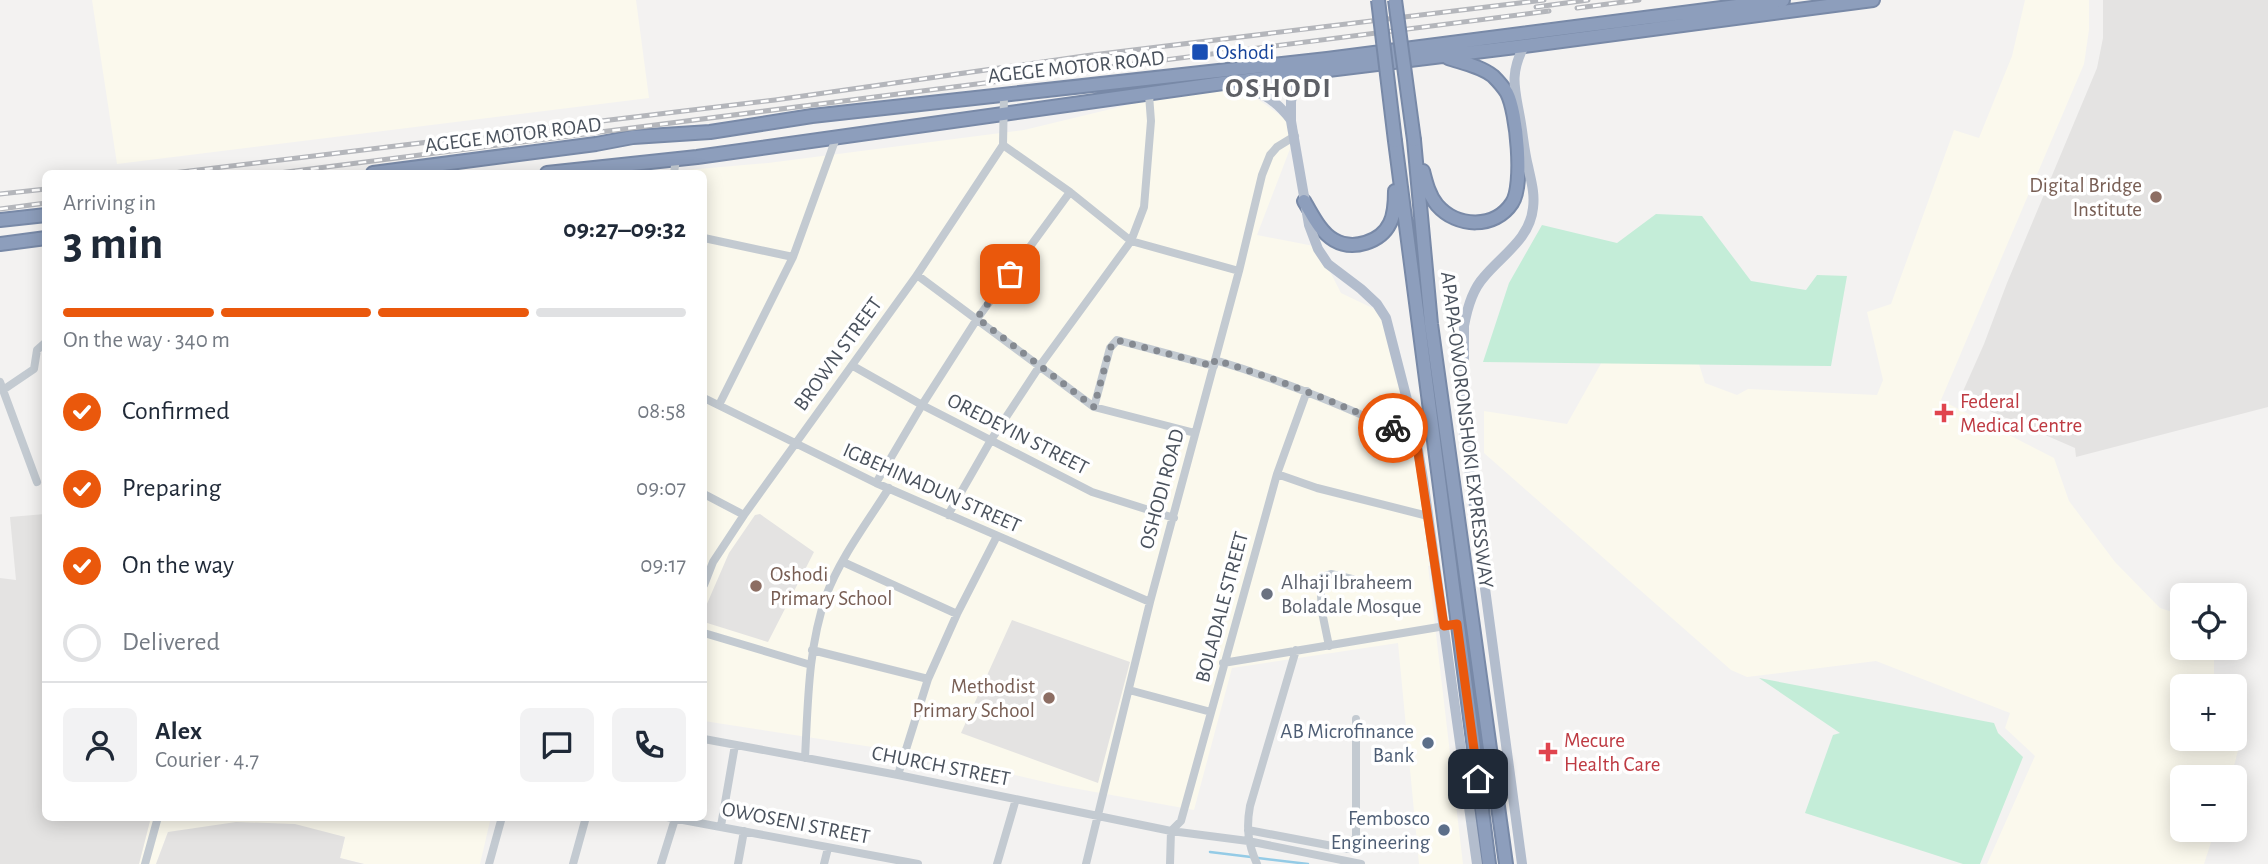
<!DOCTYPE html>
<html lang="en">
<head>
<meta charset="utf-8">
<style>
  body { margin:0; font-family:"Alegreya Sans",sans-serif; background:#f2f2f3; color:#1f2937; height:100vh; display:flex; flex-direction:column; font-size:26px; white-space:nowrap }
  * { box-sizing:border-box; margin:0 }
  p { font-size:23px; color:#747a83 }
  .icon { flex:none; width:38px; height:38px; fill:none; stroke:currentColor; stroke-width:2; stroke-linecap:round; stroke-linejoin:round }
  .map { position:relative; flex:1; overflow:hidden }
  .details { position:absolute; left:42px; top:170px; width:665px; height:651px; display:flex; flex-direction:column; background:#fff; border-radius:10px; box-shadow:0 4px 18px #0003 }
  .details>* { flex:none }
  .buttons { position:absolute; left:2170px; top:583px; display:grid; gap:14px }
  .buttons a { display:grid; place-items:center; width:77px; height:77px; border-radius:10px; background:#fff; box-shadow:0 4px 18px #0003; font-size:35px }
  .pin { position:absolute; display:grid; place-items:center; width:60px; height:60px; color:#fff; margin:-30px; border-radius:14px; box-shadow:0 4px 10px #0006 }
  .courier { position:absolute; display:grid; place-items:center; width:70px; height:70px; margin:-35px; border:5px solid #ea580c; border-radius:50%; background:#fff; color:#222; box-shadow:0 2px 9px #0007 }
  .overview em { font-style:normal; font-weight:700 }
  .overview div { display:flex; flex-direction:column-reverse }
  .overview { display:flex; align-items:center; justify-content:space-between; height:119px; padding:0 21px }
  h1 { font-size:46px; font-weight:700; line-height:52px }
  .bar { display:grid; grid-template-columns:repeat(4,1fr); gap:10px 7px; align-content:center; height:84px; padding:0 21px }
  .bar i { height:9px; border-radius:5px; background:#e0e1e3 }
  .bar .on { background:#ea580c }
  .bar p { grid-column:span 4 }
  .line { display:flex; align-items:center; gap:18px; padding:0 21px; border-top:2px solid #e0e1e3 }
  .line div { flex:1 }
  .round { display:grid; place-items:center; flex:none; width:74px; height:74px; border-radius:10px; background:#f2f2f3 }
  ol { padding:0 21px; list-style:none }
  li { display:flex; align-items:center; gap:21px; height:77px }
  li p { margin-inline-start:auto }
  li .icon { padding:7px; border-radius:50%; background:#ea580c; color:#fff; stroke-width:4 }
  li:last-child { color:#747a83 }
  li i { width:38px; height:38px; border:4px solid #e0e1e3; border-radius:50% }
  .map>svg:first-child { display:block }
</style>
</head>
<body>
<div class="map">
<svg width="2268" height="864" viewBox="0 0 2268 864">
  <rect width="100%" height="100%" fill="#f3f2f1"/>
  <path fill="#fbf9ed" d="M92 0H636L649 98 117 164Z
    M2025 0H2089V30L2084 64 1941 400 2054 458 2069 501 2115 562 2160 608 2182 615V648H2214V686H2182V738H2235V714L2247 717 2231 777H2182V830H2215L2204 864H1987L2035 756 2005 728 2010 713 1876 661 1747 677 1731 670 1484 453V411L1567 424 1608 351 1698 361 1705 383 1737 395 1748 389 1877 395 1883 380 1867 312 1891 304 1954 130 1979 138 2012 56Z
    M1231 80 1298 128 1257 235 1314 246 1323 258 1341 293 1385 314 1404 384 1432 565 1428 566 1463 864H1419L1398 643 1232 668 1194 810 1062 786 937 757 704 721V173H652L768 163 1024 130Z
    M151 817H491L480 864H364L340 858 345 837 336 835 168 832 156 864H139Z"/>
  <path fill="#e4e3e2" d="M2103 0H2268V407L2076 457 2075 448 1960 398 1984 344 2007 283 2097 68 2103 38Z
    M45 514 46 817H151L139 864H0V578L16 580 10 517Z
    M760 514 814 552 768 642 704 622 706 606 729 553 755 515Z
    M1012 620 1130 662 1098 783 961 733Z
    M236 822 295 824 345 837 340 858 364 864H156L168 832Z"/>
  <path fill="#c4edd8" d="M1656 214 1702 216 1751 281 1806 290 1817 275 1847 276 1831 366 1483 362 1509 283 1542 225 1617 243Z
    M1759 678 1994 723 1998 733 2023 757 1980 864H1963L1805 813 1833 735 1840 733Z"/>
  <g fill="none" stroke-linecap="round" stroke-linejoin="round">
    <path stroke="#94cbe6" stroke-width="2.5" d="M1210 852 1251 857
      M1258 858 1308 864"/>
    <g stroke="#7889a7" stroke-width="16">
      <path id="highway" d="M1414 140 1431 324 1506 864
        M1395 141 1489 864
        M1423 171C1426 183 1429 195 1437 205 1457 228 1495 229 1512 203 1524 185 1517 112 1507 93 1504 88 1497 80 1493 76 1480 66 1463 63 1448 58
        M373 173 596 144 633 137 710 132 812 116 1327 59 1783 0
        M547 173 697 157 1223 83 1524 46 1873 0
        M1304 201C1312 214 1320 232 1334 240 1353 251 1381 242 1390 223 1395 213 1395 201 1395 191
        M0 220 46 215
        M0 244 46 238"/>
    </g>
    <path stroke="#c3cad1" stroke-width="8" d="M1004 94 1003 145 1070 192 1131 241 1239 271
      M674 173 676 159
      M704 238 793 257
      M917 275 1094 407 1195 433
      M1215 360C1285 381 1350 409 1416 439
      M853 366 922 405 1092 492 1174 518
      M0 382 37 482
      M3 390 34 369 37 350 46 342
      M704 398 876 483 1150 602
      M719 405 793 257 836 138
      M1094 407 1110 348 1117 340 1214 366
      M1277 474 1317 488 1428 516
      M876 483 922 405 977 319 1070 192
      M704 494 744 515
      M948 515 991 440 1039 367 1131 241 1144 207 1151 121 1149 95
      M843 562 957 614
      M704 585 713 562 744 515 917 275 1003 145
      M704 633 811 665
      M1329 646 1322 612 1320 578 1331 574 1352 579
      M812 650 928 679
      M1223 663 1457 624
      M1129 690 1211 712
      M704 739 898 775 1171 831 1248 841 1361 864
      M805 758C808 703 808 648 826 596 840 558 867 523 889 488
      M898 775 928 679 957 614 997 536
      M667 817 918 864
      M721 826 735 745
      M1248 830 1348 849 1356 837V719
      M1171 831 1181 821 1277 474 1307 391
      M145 864 158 817
      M489 864 502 817
      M573 864 586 817
      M661 864 675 819
      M738 864 744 831
      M824 864 828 848
      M997 864 1016 799
      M1086 864 1150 602 1239 271 1262 175 1270 155 1277 147 1295 136
      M1170 864 1171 831
      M1257 864C1248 844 1246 828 1250 806L1296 650"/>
    <path stroke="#b3bdcd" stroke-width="10" d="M1299 74 1291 101V121L1309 225 1318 249 1328 264 1361 289 1377 304 1386 318 1414 427 1423 479 1477 864
      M1229 84C1259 92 1272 95 1291 120
      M1522 864 1464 432V326C1467 309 1472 290 1484 277 1502 255 1530 239 1533 208 1535 193 1531 181 1528 166 1524 151 1523 134 1520 118 1515 89 1509 75 1524 46"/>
    <use href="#highway" stroke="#8d9ebc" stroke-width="12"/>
    <g stroke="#b4b6bb" stroke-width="5">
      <path id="rail" d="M1536 7 1588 0
        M1577 8 1639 0
        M173 173 775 100 1084 56 1544 0
        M279 173 1549 11
        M0 194 46 189
        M0 209 46 203"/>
    </g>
    <use href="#rail" stroke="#fff" stroke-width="2.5" stroke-dasharray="8" stroke-linecap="butt"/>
    <g stroke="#7889a7" stroke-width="16" stroke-linecap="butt">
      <path id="highway-bridge" d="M1378 0 1395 141
        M1395 0 1414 140"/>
    </g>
    <use href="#highway-bridge" stroke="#8d9ebc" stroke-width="12"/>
  </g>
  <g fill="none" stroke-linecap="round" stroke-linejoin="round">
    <path stroke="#858a91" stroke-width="7" stroke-dasharray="0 12.6" d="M1010 274 977 318 1094 407 1110 348 1117 340 1213 366 1215 360C1276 378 1335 402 1393 428"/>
    <path stroke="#ea580c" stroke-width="9" d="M1393 428 1416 439 1444 626 1457 624 1478 779"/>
  </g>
  <rect fill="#1a4fb4" stroke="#fff" stroke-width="2.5" x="1191" y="43" width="18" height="18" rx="3.5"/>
  <g fill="#8d6e63" stroke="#fff" stroke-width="2.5">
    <circle cx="2156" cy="197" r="7"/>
    <circle cx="756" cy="586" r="7"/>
    <circle cx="1049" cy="698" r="7"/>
  </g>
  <g fill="#e0444e" stroke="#fff" stroke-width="2.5">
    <path d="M1940.5 402.5h7v7h7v7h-7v7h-7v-7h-7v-7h7z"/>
    <path d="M1544.5 741.5h7v7h7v7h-7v7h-7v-7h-7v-7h7z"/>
  </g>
  <circle fill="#6b7280" stroke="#fff" stroke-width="2.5" cx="1267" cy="594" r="7"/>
  <g fill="#5c6f8a" stroke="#fff" stroke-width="2.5">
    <circle cx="1428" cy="743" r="7"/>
    <circle cx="1444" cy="830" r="7"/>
  </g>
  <g text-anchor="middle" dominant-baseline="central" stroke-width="7" stroke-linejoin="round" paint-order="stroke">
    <g font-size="21" fill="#164399" stroke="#fff" text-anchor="start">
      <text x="1216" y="52">Oshodi</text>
    </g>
    <g font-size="21" fill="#4a525d" stroke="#fff">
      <text transform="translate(1076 67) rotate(-6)">AGEGE MOTOR ROAD</text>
      <text transform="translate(513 135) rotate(-7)">AGEGE MOTOR ROAD</text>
      <text transform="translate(838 354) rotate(-54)">BROWN STREET</text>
      <text transform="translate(1467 430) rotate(83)">APAPA-OWORONSHOKI EXPRESSWAY</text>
      <text transform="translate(1018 434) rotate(27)">OREDEYIN STREET</text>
      <text transform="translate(932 488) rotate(24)">IGBEHINADUN STREET</text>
      <text transform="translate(1162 489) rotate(-75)">OSHODI ROAD</text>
      <text transform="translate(1222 607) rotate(-75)">BOLADALE STREET</text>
      <text transform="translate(941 766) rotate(11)">CHURCH STREET</text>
      <text transform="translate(796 823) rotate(11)">OWOSENI STREET</text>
    </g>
    <g font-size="21" fill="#785e54" stroke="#fff" text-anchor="end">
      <text x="2142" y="185">Digital Bridge<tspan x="2142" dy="24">Institute</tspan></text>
      <text x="770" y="574" text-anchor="start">Oshodi<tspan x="770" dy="24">Primary School</tspan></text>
      <text x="1035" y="686">Methodist<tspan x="1035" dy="24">Primary School</tspan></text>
    </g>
    <g font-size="21" fill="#be3a42" stroke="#fff" text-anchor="start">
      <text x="1960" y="401">Federal<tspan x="1960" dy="24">Medical Centre</tspan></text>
      <text x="1564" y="740">Mecure<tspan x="1564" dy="24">Health Care</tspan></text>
    </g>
    <g font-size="21" fill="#5b616d" stroke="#fff" text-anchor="start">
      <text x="1281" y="582">Alhaji Ibraheem<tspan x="1281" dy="24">Boladale Mosque</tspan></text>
    </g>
    <g font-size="21" fill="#4e5e75" stroke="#fff" text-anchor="end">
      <text x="1414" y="731">AB Microfinance<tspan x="1414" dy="24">Bank</tspan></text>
      <text x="1430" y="818">Fembosco<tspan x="1430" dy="24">Engineering</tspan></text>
    </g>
    <g font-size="28" font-weight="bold" letter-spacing="2" fill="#5e6066" stroke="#fff">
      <text x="1279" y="89">OSHODI</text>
    </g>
  </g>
</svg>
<div class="buttons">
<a><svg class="icon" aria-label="locate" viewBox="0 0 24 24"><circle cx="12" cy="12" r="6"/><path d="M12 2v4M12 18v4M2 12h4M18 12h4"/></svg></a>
<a>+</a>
<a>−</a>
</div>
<div class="pin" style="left:1010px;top:274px;background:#ea580c"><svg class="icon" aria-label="bag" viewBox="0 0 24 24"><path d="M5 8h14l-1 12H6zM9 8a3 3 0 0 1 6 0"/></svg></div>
<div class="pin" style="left:1478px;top:779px;background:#1f2937"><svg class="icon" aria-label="home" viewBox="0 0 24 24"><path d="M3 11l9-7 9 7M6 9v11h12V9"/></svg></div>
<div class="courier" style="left:1393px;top:428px"><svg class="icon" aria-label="bike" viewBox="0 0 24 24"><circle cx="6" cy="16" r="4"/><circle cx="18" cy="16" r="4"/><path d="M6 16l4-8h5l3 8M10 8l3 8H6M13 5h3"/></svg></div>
<section class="details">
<div class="overview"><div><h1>3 min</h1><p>Arriving in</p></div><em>09:27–09:32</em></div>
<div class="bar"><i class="on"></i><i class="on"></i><i class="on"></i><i></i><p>On the way · 340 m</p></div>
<ol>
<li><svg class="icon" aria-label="check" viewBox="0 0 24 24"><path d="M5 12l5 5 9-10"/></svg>Confirmed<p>08:58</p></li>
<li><svg class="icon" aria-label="check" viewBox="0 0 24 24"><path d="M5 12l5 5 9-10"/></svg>Preparing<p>09:07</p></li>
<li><svg class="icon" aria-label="check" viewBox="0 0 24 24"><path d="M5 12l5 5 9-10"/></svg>On the way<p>09:17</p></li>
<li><i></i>Delivered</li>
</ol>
<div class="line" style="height:126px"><a class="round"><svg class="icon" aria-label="person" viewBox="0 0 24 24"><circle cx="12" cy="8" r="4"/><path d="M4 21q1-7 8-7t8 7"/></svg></a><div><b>Alex</b><p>Courier · 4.7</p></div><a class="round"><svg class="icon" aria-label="chat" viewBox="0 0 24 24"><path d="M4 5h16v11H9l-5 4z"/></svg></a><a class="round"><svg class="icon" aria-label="phone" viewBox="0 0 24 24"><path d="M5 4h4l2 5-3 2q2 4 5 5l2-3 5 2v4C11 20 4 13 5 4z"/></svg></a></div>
</section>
</div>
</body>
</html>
